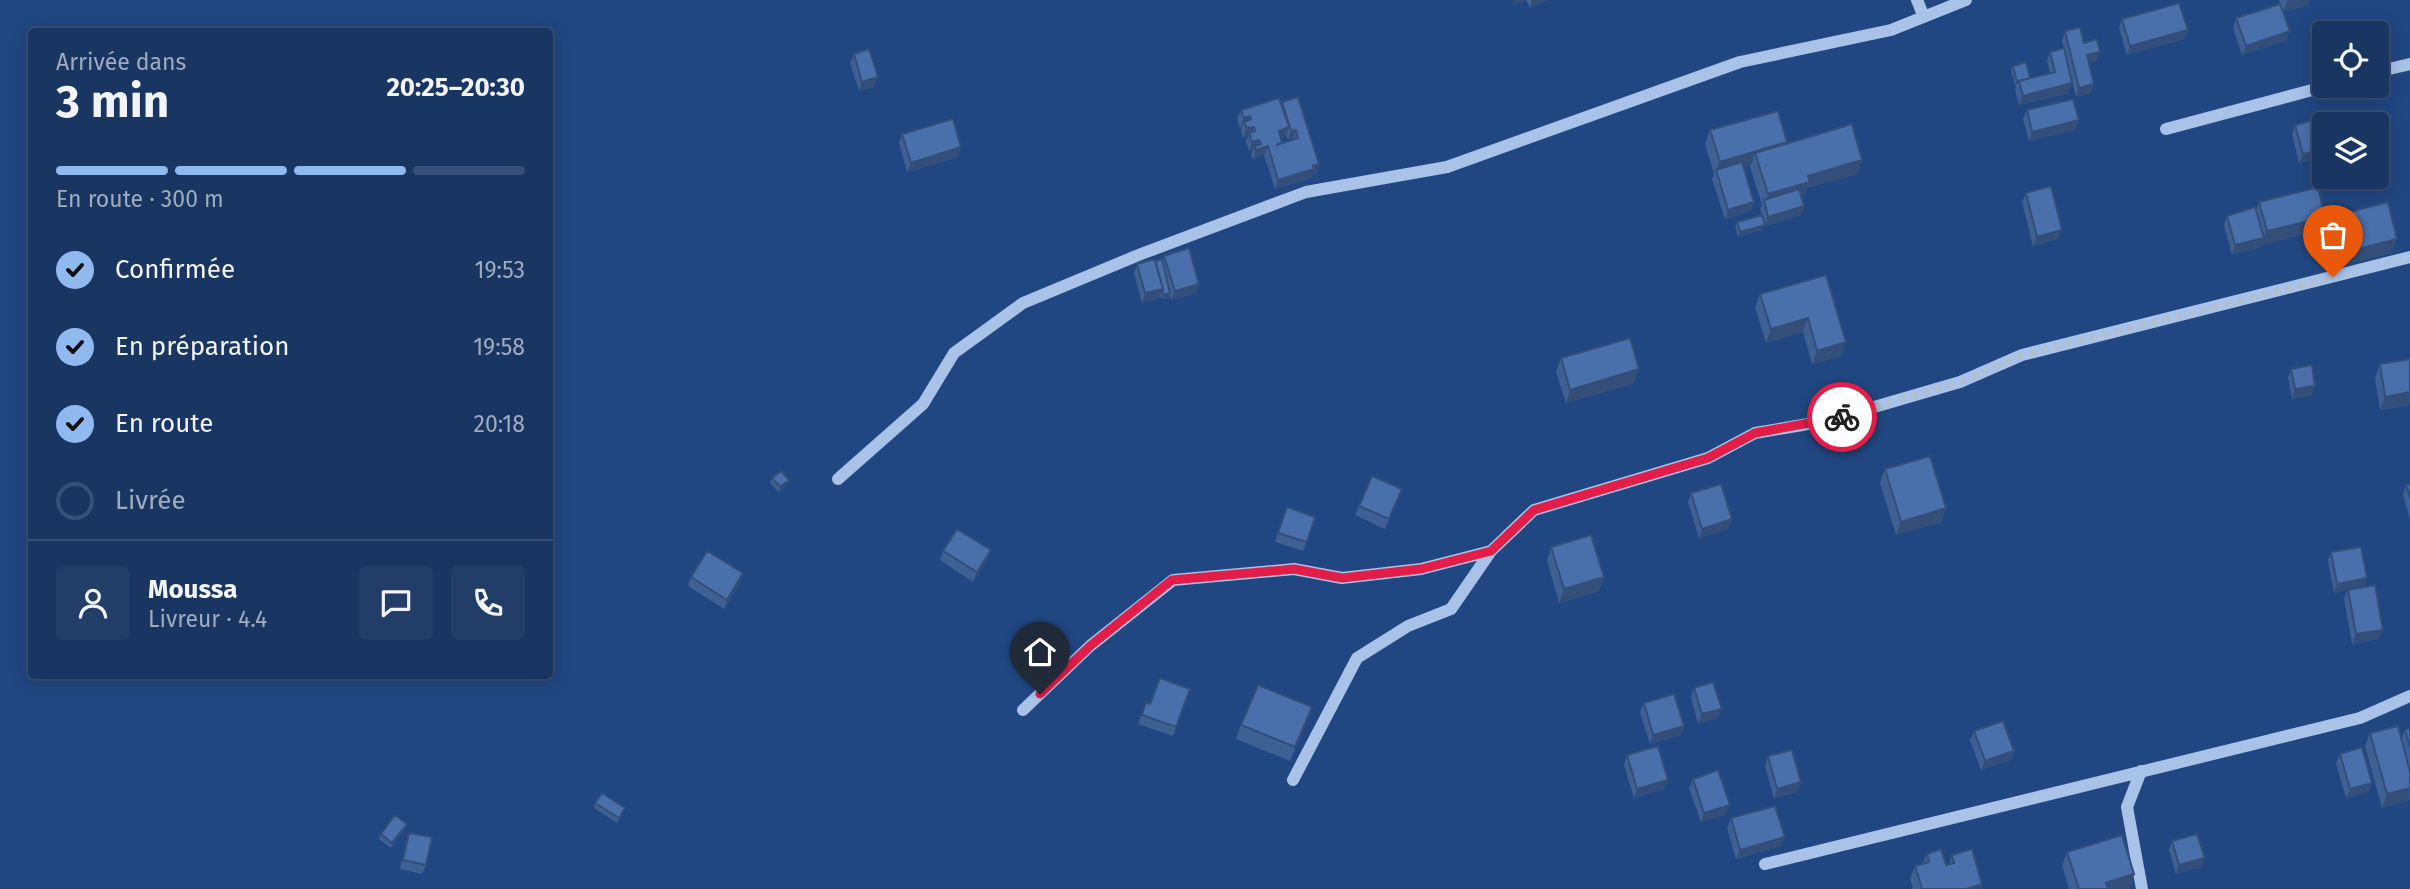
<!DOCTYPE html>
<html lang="fr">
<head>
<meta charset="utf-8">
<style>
  body { margin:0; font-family:"Fira Sans",sans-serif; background:#223d68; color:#f1f3f6; height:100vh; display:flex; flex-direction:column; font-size:26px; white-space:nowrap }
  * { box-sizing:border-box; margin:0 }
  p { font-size:23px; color:#9fabbe }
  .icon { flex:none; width:38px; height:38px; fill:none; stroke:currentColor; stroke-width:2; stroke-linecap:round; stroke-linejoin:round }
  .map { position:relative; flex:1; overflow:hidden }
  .sheet { position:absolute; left:28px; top:28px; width:525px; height:651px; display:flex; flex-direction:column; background:#193562; border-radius:7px; box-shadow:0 4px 18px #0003,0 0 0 2px #375077 }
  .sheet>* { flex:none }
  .buttons { position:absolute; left:2312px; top:21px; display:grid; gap:14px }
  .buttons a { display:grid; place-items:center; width:77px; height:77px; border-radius:7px; background:#193562; box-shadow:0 4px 18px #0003,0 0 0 2px #375077; font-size:35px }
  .pin { position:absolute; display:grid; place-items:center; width:60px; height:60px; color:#fff; margin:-72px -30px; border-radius:50% 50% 50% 0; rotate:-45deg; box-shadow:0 0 7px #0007 }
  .pin .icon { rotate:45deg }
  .courier { position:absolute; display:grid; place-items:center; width:70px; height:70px; margin:-35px; border:5px solid #e11d48; border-radius:50%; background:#fff; color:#222; box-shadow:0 2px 9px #0007 }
  .headline em { font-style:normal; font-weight:700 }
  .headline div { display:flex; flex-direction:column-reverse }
  .headline { display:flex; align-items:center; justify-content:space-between; height:119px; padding:0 28px }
  h1 { font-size:46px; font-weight:700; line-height:52px }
  .bar { display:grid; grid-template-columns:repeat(4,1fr); gap:10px 7px; align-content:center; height:84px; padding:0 28px }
  .bar i { height:9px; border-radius:5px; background:#375077 }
  .bar .active { background:#90b9f0 }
  .bar p { grid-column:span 4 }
  .line { display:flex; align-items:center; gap:18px; padding:0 28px; border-top:2px solid #375077 }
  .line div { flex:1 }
  .round { display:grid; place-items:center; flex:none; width:74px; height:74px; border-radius:7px; background:#223d68 }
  ol { padding:0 28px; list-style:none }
  li { display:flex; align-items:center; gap:21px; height:77px }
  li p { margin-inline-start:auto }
  li .icon { padding:7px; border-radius:50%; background:#90b9f0; color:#111; stroke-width:4 }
  li:last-child { color:#9fabbe }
  li i { width:38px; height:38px; border:4px solid #375077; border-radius:50% }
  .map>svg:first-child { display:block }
</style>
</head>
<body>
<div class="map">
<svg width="2410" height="889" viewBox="0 0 2410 889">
  <rect width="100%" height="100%" fill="#214782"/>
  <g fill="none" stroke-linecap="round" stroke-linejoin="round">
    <path stroke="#a8c2e8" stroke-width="12" d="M1917 0 1924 17
      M2376 72 2410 64
      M2166 129 2327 86
      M838 479 923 404 954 353 1023 303 1141 254 1306 192 1447 167 1740 62 1891 30 1966 0
      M1023 710 1090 646 1173 580 1294 569 1342 578 1421 569 1491 551
      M2141 771 2127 807 2142 889
      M1293 780 1357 658 1408 626 1451 609 1491 551 1534 510 1708 458 1755 433 1826 421 1960 382 2022 355 2410 257
      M1765 864 2360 718 2410 696"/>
  </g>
  <path fill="#3f6093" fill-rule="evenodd" d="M1526 0H1548L1530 8Z
    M2279 0H2310L2308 5 2283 12 2290 31 2286 40 2242 55 2233 28 2236 18 2282 9Z
    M2122 19 2188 30 2184 39 2127 55 2119 28Z
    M2065 31 2096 61 2089 63 2091 93 2076 97 2062 40Z
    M2050 52 2069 93 2019 105 2015 90 2016 88 2011 70 2013 66 2030 78 2050 73 2047 61Z
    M854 54 874 87 859 91 850 63Z
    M1282 102 1319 164 1316 174 1312 175 1311 178 1275 189 1264 155 1253 159 1251 155 1253 150 1249 151 1246 142 1248 136 1243 138 1241 131 1242 127 1240 128 1237 119 1241 110 1281 104ZM1286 135 1288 140 1292 139 1293 140 1282 143 1281 138 1285 137Z
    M2027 110 2075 130 2029 141 2023 119Z
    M2324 124V157L2299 163 2292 134 2295 125Z
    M1710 130 1787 142 1786 144 1862 160 1857 174 1807 188 1805 195 1801 196V215L1765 226V225L1763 229 1738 237 1735 227 1737 222 1763 217 1760 209 1762 205 1750 167 1751 165 1744 167 1751 211 1725 219 1712 179 1714 174 1705 144Z
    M902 134 958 157 907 172 899 143Z
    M2026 193 2058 239 2033 246 2022 202Z
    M2259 202 2325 217 2320 230 2262 245 2261 247 2232 255 2224 225 2227 216 2256 210Z
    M2330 217 2392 253 2334 267 2325 230Z
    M1164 256 1199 284 1196 293 1171 300 1170 295 1169 298 1162 299 1160 295 1159 298 1142 303 1134 273 1137 264 1162 261Z
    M1826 275 1846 342 1841 356 1812 364 1803 332 1766 343 1755 308 1760 294Z
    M1561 358 1639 369 1634 383 1566 403 1556 372Z
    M2410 359V405L2380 410 2375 378 2380 364Z
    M2291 369 2312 395 2292 399 2288 378Z
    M1885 469 1946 508 1941 522 1896 535 1880 483Z
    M772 478 789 480 787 484 779 492 770 483Z
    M2410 484V520L2403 494 2406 485Z
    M1402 489 1385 529 1355 515 1359 506Z
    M1691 493 1728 529 1699 538 1688 502Z
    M1287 507 1315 517 1303 551 1275 542Z
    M1551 547 1604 577 1599 591 1559 603 1547 560Z
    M991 550 987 559 973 582 940 560 943 551Z
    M2331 552 2367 578 2364 587 2379 639 2352 644 2344 599 2347 590 2334 593 2328 561Z
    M691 577 740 583 724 609 688 586Z
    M1694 688 1718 718 1698 724 1691 697Z
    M1190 689 1173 736 1138 724 1146 702 1150 704Z
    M1644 703 1681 735 1650 744 1640 712Z
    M1307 721 1290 761 1236 739 1241 725Z
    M2410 728V798L2409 800 2382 808 2365 746 2370 733 2401 739 2405 730Z
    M1974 731 2011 760 1981 770 1970 740Z
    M2340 754 2372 783 2369 792 2346 798 2336 763Z
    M1627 755 1668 780 1664 789 1634 798 1624 765Z
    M1768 756 1798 792 1774 798 1765 766Z
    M1693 779 1726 814 1701 822 1689 788Z
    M595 803 625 808 617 823 594 808Z
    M1731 818 1785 837 1781 846 1736 859 1727 828Z
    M407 824 405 829 391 848 379 839 381 834Z
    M409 833 426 865 422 874 400 869 406 842Z
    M2172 841 2205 858 2201 867 2176 874 2169 850Z
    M2067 852 2134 874 2130 888 2126 889H2069L2062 865Z
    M1927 854 1946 865H1949L1952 855 1982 884 1981 889H1913L1910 879 1915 866 1923 863Z"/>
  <path fill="#334e78" d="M1514 0H1525L1524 2 1513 5Z
    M1532 0H1548L1530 8Z
    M2288 0H2310L2308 5 2283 12Z
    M2188 30 2184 39 2127 55 2130 46Z
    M2290 31 2286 40 2242 55 2246 46Z
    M2100 52 2096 61 2083 64 2087 55Z
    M878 77 874 87 859 91 862 82Z
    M2072 83 2069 93 2019 105 2023 96Z
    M2094 84 2091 93 2076 97 2079 88Z
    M1250 116 1247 125 1244 122 1242 127 1240 128 1244 118Z
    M2079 120 2075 130 2029 141 2032 132Z
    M1254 127 1250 136 1249 133 1248 136 1243 138 1247 128Z
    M1289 127 1285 137 1275 140 1279 131Z
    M1296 130 1292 139 1288 140 1291 131Z
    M1259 140 1256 149 1255 146 1253 150 1249 151 1252 142Z
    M1787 142 1782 156 1755 153 1751 165 1717 175 1716 171 1720 162Z
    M1268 146 1264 155 1253 159 1256 150Z
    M961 147 958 157 907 172 911 163Z
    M2324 149V157L2299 163 2303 154Z
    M1862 160 1857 174 1807 188 1805 195 1766 207 1765 203 1768 194 1808 176Z
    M1319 164 1316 174 1312 175 1311 178 1275 189 1278 180Z
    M1754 202 1751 211 1725 219 1728 210Z
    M1804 206 1801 215 1765 226 1768 217Z
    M2325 217 2320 230 2262 245 2261 247 2232 255 2235 245 2264 238 2267 231Z
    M1765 225 1763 229 1738 237 1740 232Z
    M2062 230 2058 239 2033 246 2037 237Z
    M2397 239 2392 253 2334 267 2339 254Z
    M1199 284 1196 293 1171 300 1175 291Z
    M1163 289 1159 298 1142 303 1145 293Z
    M1170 293 1169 298 1162 299 1163 295Z
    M1808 318 1803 332 1766 343 1771 329Z
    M1846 342 1841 356 1812 364 1817 351Z
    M1639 369 1634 383 1566 403 1570 390Z
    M2315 386 2312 395 2292 399 2295 389Z
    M2410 392V405L2380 410 2385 397Z
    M789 480 787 484 779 492 780 487Z
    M1946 508 1941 522 1896 535 1901 522Z
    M1732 519 1728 529 1699 538 1702 529Z
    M991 550 987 559 973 582 977 572Z
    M743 573 740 583 724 609 727 600Z
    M1604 577 1599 591 1559 603 1564 589Z
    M2367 578 2364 587 2334 593 2337 584Z
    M2383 630 2379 639 2352 644 2356 634Z
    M1722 709 1718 718 1698 724 1702 714Z
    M1684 726 1681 735 1650 744 1653 735Z
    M2014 751 2011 760 1981 770 1985 761Z
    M1668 780 1664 789 1634 798 1637 789Z
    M1801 782 1798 792 1774 798 1777 789Z
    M2372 783 2369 792 2346 798 2350 789Z
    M2410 788 2409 800 2382 808 2387 794Z
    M1730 805 1726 814 1701 822 1704 813Z
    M407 824 405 829 391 848 392 843Z
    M1785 837 1781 846 1736 859 1740 850Z
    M2205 858 2201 867 2176 874 2179 865Z
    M2134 874 2130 888 2126 889H2104L2106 883Z
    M1982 884 1981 889H1967Z"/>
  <path fill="#4970ab" stroke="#334e78" stroke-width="2" d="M2179 3 2188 30 2130 46 2122 19Z
    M2280 4 2290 31 2246 46 2236 18Z
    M2080 27 2084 43 2097 39 2100 52 2087 55 2094 84 2079 88 2065 31Z
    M2064 48 2072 83 2023 96 2019 81 2055 72 2050 52Z
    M869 49 878 77 862 82 854 54Z
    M2026 62 2030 78 2019 81 2017 83 2013 66Z
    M1298 97 1319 164 1313 166 1314 169 1278 180 1268 146 1256 150 1255 146 1261 144 1259 140 1252 142 1249 133 1255 131 1254 127 1247 128 1244 122 1251 119 1250 116 1244 118 1241 110 1279 98 1289 127 1279 131 1282 142 1276 145 1298 138 1296 130 1291 131 1282 102Z
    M2073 99 2079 120 2032 132 2027 110Z
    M1778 111 1787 142 1720 162 1710 130Z
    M2336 114 2338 124H2324V149L2303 154 2295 125Z
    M953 119 961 147 911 163 902 134Z
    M1852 124 1862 160 1808 176 1810 182 1768 194 1755 153Z
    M1742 162 1754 202 1728 210 1716 170Z
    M2051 186 2062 230 2037 237 2026 193Z
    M2318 187 2325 217 2267 231 2259 202Z
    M1799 189 1804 206 1768 217 1764 200Z
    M2388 202 2397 239 2339 254 2330 217Z
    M2255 207 2264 238 2235 245 2227 216Z
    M1762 215 1765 225 1740 232 1737 222Z
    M1189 248 1199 284 1175 291 1164 256Z
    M1155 259 1163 289 1145 293 1137 264Z
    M1162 259 1170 293 1163 295 1162 289H1163L1155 261Z
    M1826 275 1846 342 1817 351 1808 318 1771 329 1760 294Z
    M1630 338 1639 369 1570 390 1561 358Z
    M2410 359V392L2385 397 2380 364Z
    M2312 365 2315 386 2295 389 2291 369Z
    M1930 456 1946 508 1901 522 1885 469Z
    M781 471 789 480 780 487 772 478Z
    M1372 476 1402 489 1389 519 1359 506Z
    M1721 484 1732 519 1702 529 1691 493Z
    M2410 484V498L2406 485Z
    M1287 507 1315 517 1307 542 1278 533Z
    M957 529 991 550 977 572 943 551Z
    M1591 535 1604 577 1564 589 1551 547Z
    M2361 547 2367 578 2337 584 2331 552Z
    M707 551 743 573 727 600 691 577Z
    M2375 585 2383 630 2356 634 2348 590Z
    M1160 678 1190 689 1176 727 1142 715 1146 702 1150 704Z
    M1713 682 1722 709 1702 714 1694 688Z
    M1258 685 1312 707 1295 747 1241 725Z
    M1674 694 1684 726 1653 735 1644 703Z
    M2003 721 2014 751 1985 761 1974 731Z
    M2398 726 2410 772V788L2387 794 2370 733Z
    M2410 728V747L2405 730Z
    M1658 746 1668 780 1637 789 1627 755Z
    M2362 747 2372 783 2350 789 2340 754Z
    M1792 750 1801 782 1777 789 1768 756Z
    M1718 770 1730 805 1704 813 1693 779Z
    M602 793 625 808 619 818 595 803Z
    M1775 806 1785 837 1740 850 1731 818Z
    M395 815 407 824 392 843 381 834Z
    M409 833 432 837 426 865 403 860Z
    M2197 834 2205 858 2179 865 2172 841Z
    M2122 835 2134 874 2106 883 2108 889H2079L2067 852Z
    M1941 849 1946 865 1954 863 1952 855 1972 849 1982 884 1967 889H1922L1915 866 1929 862 1927 854Z"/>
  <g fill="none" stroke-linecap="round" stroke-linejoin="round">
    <path stroke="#b1bfd3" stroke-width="7" stroke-dasharray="0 12.6" d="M1842 417 1960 382 2022 355 2333 277"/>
    <path stroke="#e11d48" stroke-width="9" d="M1040 694 1090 646 1172 580 1294 569 1342 578 1421 569 1491 551 1534 510 1708 458 1755 433 1842 417"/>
  </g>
</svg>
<div class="buttons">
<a><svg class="icon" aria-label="locate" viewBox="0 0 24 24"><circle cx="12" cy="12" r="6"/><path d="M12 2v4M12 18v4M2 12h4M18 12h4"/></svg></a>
<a><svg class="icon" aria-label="layers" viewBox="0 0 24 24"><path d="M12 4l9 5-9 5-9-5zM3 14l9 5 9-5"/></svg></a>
</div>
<div class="pin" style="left:2333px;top:277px;background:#ea580c"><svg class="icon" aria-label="bag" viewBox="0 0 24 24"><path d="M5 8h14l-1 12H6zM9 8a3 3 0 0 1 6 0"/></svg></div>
<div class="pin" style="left:1040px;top:694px;background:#1f2937"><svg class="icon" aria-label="home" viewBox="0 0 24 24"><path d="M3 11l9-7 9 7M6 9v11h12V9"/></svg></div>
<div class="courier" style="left:1842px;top:417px"><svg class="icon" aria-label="bike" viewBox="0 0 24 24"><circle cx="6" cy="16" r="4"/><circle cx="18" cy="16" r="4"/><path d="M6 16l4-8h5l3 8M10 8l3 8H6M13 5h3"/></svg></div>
<section class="sheet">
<div class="headline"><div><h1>3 min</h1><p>Arrivée dans</p></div><em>20:25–20:30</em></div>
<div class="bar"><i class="active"></i><i class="active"></i><i class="active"></i><i></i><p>En route · 300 m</p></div>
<ol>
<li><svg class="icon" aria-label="check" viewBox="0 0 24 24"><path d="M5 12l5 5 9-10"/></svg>Confirmée<p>19:53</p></li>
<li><svg class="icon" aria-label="check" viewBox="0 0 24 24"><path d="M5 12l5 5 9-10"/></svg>En préparation<p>19:58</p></li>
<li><svg class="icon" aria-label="check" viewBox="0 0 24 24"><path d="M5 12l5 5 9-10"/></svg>En route<p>20:18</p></li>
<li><i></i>Livrée</li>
</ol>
<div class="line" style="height:126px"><a class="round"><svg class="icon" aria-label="person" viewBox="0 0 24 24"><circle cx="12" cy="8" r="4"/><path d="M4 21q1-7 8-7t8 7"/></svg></a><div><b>Moussa</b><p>Livreur · 4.4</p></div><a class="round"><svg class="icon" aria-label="chat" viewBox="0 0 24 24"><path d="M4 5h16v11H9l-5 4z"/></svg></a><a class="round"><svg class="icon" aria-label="phone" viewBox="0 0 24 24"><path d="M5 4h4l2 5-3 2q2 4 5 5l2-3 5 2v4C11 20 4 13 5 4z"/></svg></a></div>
</section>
</div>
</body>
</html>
